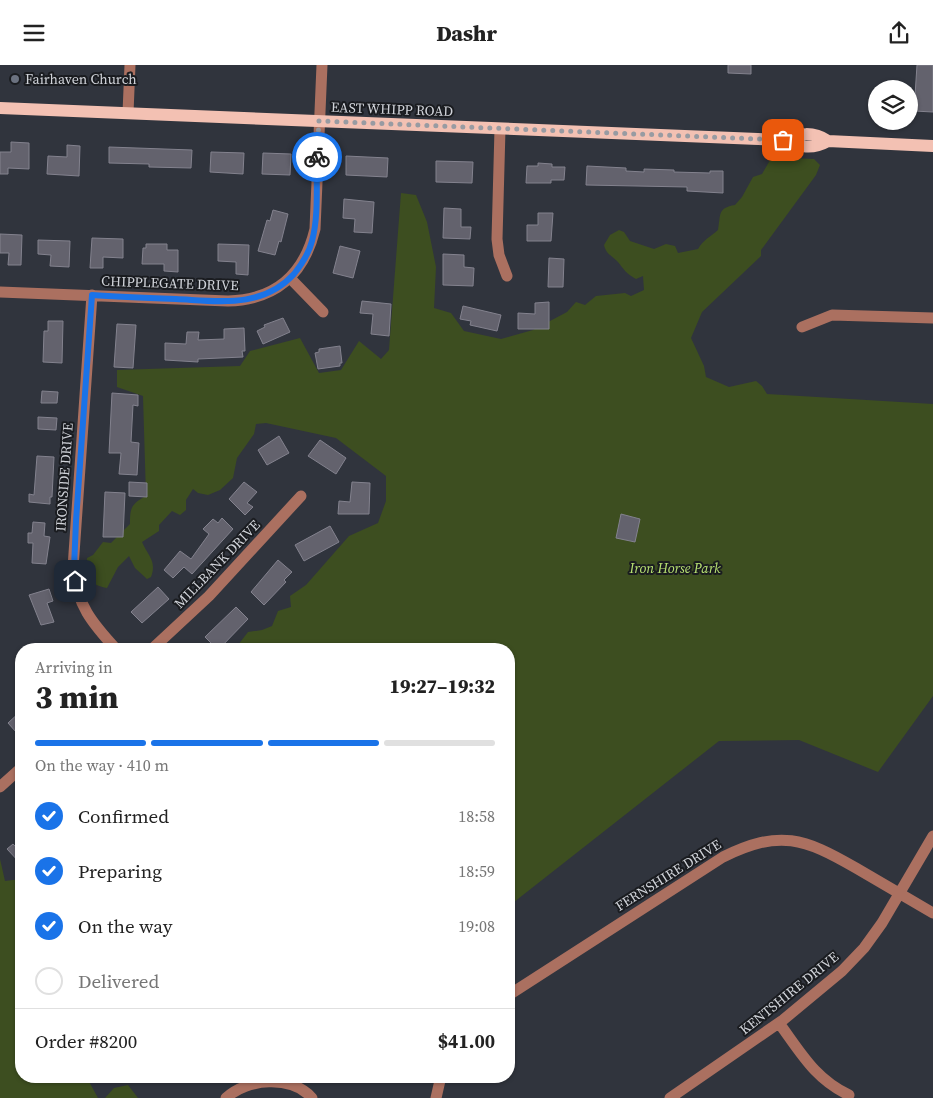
<!DOCTYPE html>
<html lang="en">
<head>
<meta charset="utf-8">
<style>
  body { margin:0; font-family:"Source Serif 4",serif; background:#f2f2f2; color:#222; height:100vh; display:flex; flex-direction:column; font-size:19px; white-space:nowrap }
  * { box-sizing:border-box; margin:0 }
  p { font-size:16px; color:#767676 }
  .icon { flex:none; width:28px; height:28px; fill:none; stroke:currentColor; stroke-width:2; stroke-linecap:round; stroke-linejoin:round }
  .map { position:relative; flex:1; overflow:hidden }
  .drawer { position:absolute; left:15px; top:578px; width:500px; height:440px; display:flex; flex-direction:column; background:#fff; border-radius:20px; box-shadow:0 1px 4px #0004 }
  .drawer>* { flex:none }
  .tools { position:absolute; left:868px; top:15px; display:grid; gap:10px }
  .tools a { display:grid; place-items:center; width:50px; height:50px; border-radius:50%; background:#fff; box-shadow:0 1px 4px #0004; font-size:25px }
  .pin { position:absolute; display:grid; place-items:center; width:42px; height:42px; color:#fff; margin:-21px; border-radius:10px; box-shadow:0 2px 8px #0006 }
  .courier { position:absolute; display:grid; place-items:center; width:50px; height:50px; margin:-25px; border:4px solid #1a73e8; border-radius:50%; background:#fff; color:#222; box-shadow:0 1px 6px #0007 }
  .summary em { font-style:normal; font-weight:800 }
  .summary div { display:flex; flex-direction:column-reverse }
  .summary { display:flex; align-items:center; justify-content:space-between; height:85px; padding:0 20px }
  h1 { font-size:32px; font-weight:800; line-height:38px }
  .bar { display:grid; grid-template-columns:repeat(4,1fr); gap:8px 5px; align-content:center; height:60px; padding:0 20px }
  .bar i { height:6px; border-radius:4px; background:#e0e0e0 }
  .bar .current { background:#1a73e8 }
  .bar p { grid-column:span 4 }
  .line { display:flex; align-items:center; gap:12px; padding:0 20px; border-top:1px solid #e0e0e0 }
  .line div { flex:1 }
  ol { padding:0 20px; list-style:none }
  li { display:flex; align-items:center; gap:15px; height:55px }
  li p { margin-inline-start:auto }
  li .icon { padding:5px; border-radius:50%; background:#1a73e8; color:#fff; stroke-width:4 }
  li:last-child { color:#767676 }
  li i { width:28px; height:28px; border:2px solid #e0e0e0; border-radius:50% }
  header { display:flex; justify-content:space-between; align-items:center; height:65px; padding:0 20px; background:#fff; font-size:22px; font-weight:800 }
  .map>svg:first-child { display:block }
</style>
</head>
<body>
<header><svg class="icon" aria-label="menu" viewBox="0 0 24 24"><path d="M4 6h16M4 12h16M4 18h16"/></svg>Dashr<svg class="icon" aria-label="share" viewBox="0 0 24 24"><path d="M12 15V3M7 8l5-5 5 5M5 13v7h14v-7"/></svg></header>
<div class="map">
<svg width="933" height="1033" viewBox="0 0 933 1033">
  <rect width="100%" height="100%" fill="#30343d"/>
  <path fill="#3d4e20" d="M782 86 788 88 791 93 814 94 820 100 816 110 761 185V191L702 247 691 273 704 301 706 312 729 322 756 316 762 321 767 329 933 339V631L878 707 799 675 719 676 509 841V584H235L248 567 262 565 272 561 278 546 291 542 290 531 306 520 349 471 378 458 386 436V411L336 373 266 358 256 359 254 369 237 393 233 413 220 425 208 430 198 428 193 424 186 435V445L180 450 172 446 159 460V466L142 477C148 491 157 496 151 512L147 514 135 503 129 491 118 502 107 523C89 520 85 510 87 493L93 490 103 477 111 478 130 459C130 443 131 439 146 431L143 331 117 322V305L240 301 250 286 300 273 319 308 341 305 359 276 381 294 389 285 401 128 416 130 427 157 436 202 434 243 451 248 464 266 501 274 533 265 567 247 576 237 585 240 596 231 625 228 631 231 644 225 643 211 636 214C624 207 625 205 617 196 611 190 606 189 604 180L610 170 619 165 624 167 630 176 654 184 666 179 675 181 678 188 698 184C703 175 710 172 718 165 721 150 717 143 735 140L742 132 753 112 762 109 773 90Z
    M0 794 5 816 21 814V1011H86L98 1033H0Z
    M128 1020 138 1033H105L114 1023Z"/>
  <path fill="#63626d" stroke="#83828e" d="M728 0H751V9L728 8Z
    M917 0H933V47L914 46Z
    M11 77 29 78V104L8 103V109H0V87H11Z
    M67 80 80 81 79 111 47 109 48 91 67 92Z
    M109 82 192 85 191 103 149 102V99L109 98Z
    M211 87 244 88 243 109 210 107Z
    M263 88 291 89 290 110 262 109Z
    M346 91 388 93 387 112 346 110Z
    M436 96 473 97 472 118 436 117Z
    M538 98 552 99V102H565L564 115H551V118H526L527 101H538Z
    M587 101 626 103V106L644 107V104L674 105V107L710 108V106H723V128L687 126V122L586 120Z
    M344 134 374 137 372 168 354 167 355 154 343 153Z
    M444 143 461 144V162H471L470 174 443 173Z
    M273 145 288 149 281 177 279 176 275 190 258 186 267 155 270 156Z
    M538 148H553L551 176H527V160H538Z
    M0 169 22 170 21 200H8L9 188H0Z
    M92 173 123 174V193L103 192V203H90Z
    M38 175 70 176 69 202 50 201 51 190 38 189Z
    M146 179H167V185H178V207L164 206V199H142L143 183H146Z
    M218 179 249 180 248 210 236 209V197L218 196Z
    M340 181 360 186 353 213 333 208Z
    M443 189 464 190V202L474 203 473 221 443 220Z
    M549 193 564 194 563 222H548Z
    M362 236 391 239 389 271 371 269 373 249 360 248Z
    M549 237V264H518V248L535 249V238Z
    M463 241 501 250 497 266 470 260 471 256 460 254Z
    M283 253 290 267 263 279 257 266 265 262 264 260Z
    M48 256H63L62 298 43 297 44 266H48Z
    M117 259 136 260 133 303 114 302Z
    M244 263 245 286H242L243 292 198 294V297L165 295V278L186 279 187 267H199L198 275 224 274V264Z
    M340 281 342 298H340V301L318 304 315 288 319 287V284Z
    M42 326 58 327 57 338H41Z
    M112 328 138 330V341L133 340 131 377 139 378 137 410 119 409 121 388H109Z
    M38 352 57 353 56 365 38 364Z
    M279 371 289 388 267 400 258 385Z
    M320 375 346 393 336 409 308 391Z
    M37 391 54 392 52 432H50V439L29 437V429L34 430Z
    M129 417 147 418V432L129 431Z
    M244 417 257 427 247 438 253 442 245 450 229 434Z
    M352 417 370 418 369 449H338L339 436 350 437Z
    M105 427 125 428 123 472H103Z
    M621 449 640 454 635 477 616 473Z
    M222 453 233 464 192 509 184 502 173 513 164 505 180 486 191 494 209 469 203 464 213 454 218 458Z
    M33 457 45 458 44 471 50 472 46 499 32 498 33 478H28V468H32Z
    M330 461 339 477 304 496 295 480Z
    M278 495 292 507 284 515 286 517 264 540 251 527Z
    M158 522 169 534 142 558 131 547Z
    M49 524 53 536 47 538 54 557 41 560 29 530Z
    M236 542 248 554 219 584H217L205 572Z
    M21 646V662L16 667 8 658Z
    M21 777V799L7 784 13 779 16 782Z"/>
  <g fill="none" stroke-linecap="round" stroke-linejoin="round">
    <path stroke="#ab7060" stroke-width="11" d="M128 48 130 0
      M500 64 497 174 499 190 507 211
      M290 213 323 247
      M0 227 228 236C275 235 304 210 315 164L322 0
      M92 230 73 503C77 540 92 558 116 584
      M802 262 832 250 933 253
      M152 584 209 531 301 431
      M0 722 21 703
      M509 930 723 792C780 764 804 773 856 803 882 818 907 833 933 848
      M779 958C801 988 815 1014 849 1030
      M226 1033C247 1013 292 1010 312 1033
      M436 1033 441 1011
      M670 1033 783 955 842 906 864 883 882 858 933 771"/>
    <path stroke="#f3c1b3" stroke-width="12" d="M0 43 783 75C800 82 812 85 828 76
      M783 75C799 68 813 66 828 76L933 81"/>
  </g>
  <g fill="none" stroke-linecap="round" stroke-linejoin="round">
    <path stroke="#989ba2" stroke-width="5" stroke-dasharray="0 9" d="M317 92 319 56 783 75"/>
    <path stroke="#1a73e8" stroke-width="6" d="M75 516 74 503 76 456 92 230C120 232 148 233 176 234 218 236 262 244 294 209 302 199 309 188 312 176 319 150 316 119 317 92"/>
  </g>
  <circle fill="#6b7280" stroke="#1a1c20" stroke-width="2" cx="15" cy="14" r="5"/>
  <g text-anchor="middle" dominant-baseline="central" stroke-width="4" stroke-linejoin="round" paint-order="stroke">
    <g font-size="14" fill="#d0d3d9" stroke="#1a1c20" text-anchor="start">
      <text x="25" y="14">Fairhaven Church</text>
    </g>
    <g font-size="14" fill="#d0d3d9" stroke="#1a1c20">
      <text transform="translate(392 44) rotate(2)">EAST WHIPP ROAD</text>
      <text transform="translate(170 218) rotate(2)">CHIPPLEGATE DRIVE</text>
      <text transform="translate(64 412) rotate(-86)">IRONSIDE DRIVE</text>
      <text transform="translate(217 499) rotate(-46)">MILLBANK DRIVE</text>
      <text transform="translate(668 810) rotate(-32)">FERNSHIRE DRIVE</text>
      <text transform="translate(789 928) rotate(-39)">KENTSHIRE DRIVE</text>
    </g>
    <g font-size="14" font-style="italic" fill="#b9e373" stroke="#1a1c20">
      <text x="675" y="503">Iron Horse Park</text>
    </g>
  </g>
</svg>
<div class="tools">
<a><svg class="icon" aria-label="layers" viewBox="0 0 24 24"><path d="M12 4l9 5-9 5-9-5zM3 14l9 5 9-5"/></svg></a>
</div>
<div class="pin" style="left:783px;top:75px;background:#ea580c"><svg class="icon" aria-label="bag" viewBox="0 0 24 24"><path d="M5 8h14l-1 12H6zM9 8a3 3 0 0 1 6 0"/></svg></div>
<div class="pin" style="left:75px;top:516px;background:#1f2937"><svg class="icon" aria-label="home" viewBox="0 0 24 24"><path d="M3 11l9-7 9 7M6 9v11h12V9"/></svg></div>
<div class="courier" style="left:317px;top:92px"><svg class="icon" aria-label="bike" viewBox="0 0 24 24"><circle cx="6" cy="16" r="4"/><circle cx="18" cy="16" r="4"/><path d="M6 16l4-8h5l3 8M10 8l3 8H6M13 5h3"/></svg></div>
<section class="drawer">
<div class="summary"><div><h1>3 min</h1><p>Arriving in</p></div><em>19:27–19:32</em></div>
<div class="bar"><i class="current"></i><i class="current"></i><i class="current"></i><i></i><p>On the way · 410 m</p></div>
<ol>
<li><svg class="icon" aria-label="check" viewBox="0 0 24 24"><path d="M5 12l5 5 9-10"/></svg>Confirmed<p>18:58</p></li>
<li><svg class="icon" aria-label="check" viewBox="0 0 24 24"><path d="M5 12l5 5 9-10"/></svg>Preparing<p>18:59</p></li>
<li><svg class="icon" aria-label="check" viewBox="0 0 24 24"><path d="M5 12l5 5 9-10"/></svg>On the way<p>19:08</p></li>
<li><i></i>Delivered</li>
</ol>
<div class="line" style="height:65px"><div>Order #8200</div><b>$41.00</b></div>
</section>
</div>
</body>
</html>
